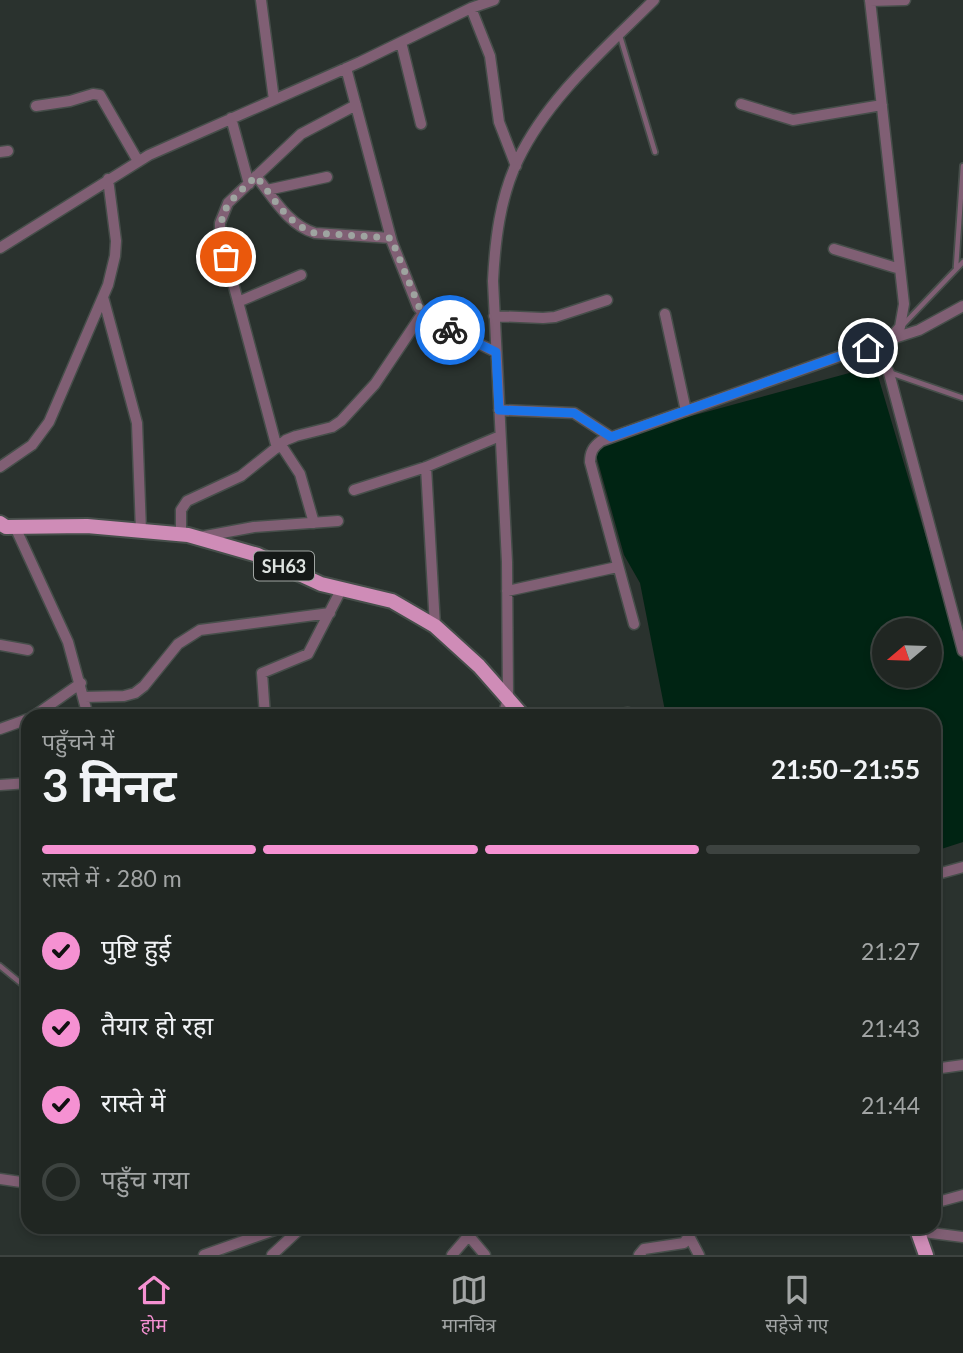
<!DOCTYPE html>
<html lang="hi">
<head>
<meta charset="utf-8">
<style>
  body { margin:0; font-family:Lato,"Noto Sans Devanagari",sans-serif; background:#282e2a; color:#f1f3f6; height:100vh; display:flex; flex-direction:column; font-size:26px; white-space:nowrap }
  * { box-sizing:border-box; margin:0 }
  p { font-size:23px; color:#a2a5a5 }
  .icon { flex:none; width:38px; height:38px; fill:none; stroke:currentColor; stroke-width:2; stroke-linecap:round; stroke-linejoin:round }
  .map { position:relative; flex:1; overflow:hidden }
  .sheet { position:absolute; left:21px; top:709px; width:920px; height:525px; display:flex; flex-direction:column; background:#202622; border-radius:21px; box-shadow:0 4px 10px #0003,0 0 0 2px #3d4340 }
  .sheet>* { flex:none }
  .needle { width:46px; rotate:251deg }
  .buttons { position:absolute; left:872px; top:618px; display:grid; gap:14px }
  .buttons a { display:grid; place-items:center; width:70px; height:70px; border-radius:50%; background:#202622; box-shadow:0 4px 10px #0003,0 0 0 2px #3d4340; font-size:35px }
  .pin { position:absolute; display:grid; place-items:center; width:60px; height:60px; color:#fff; margin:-30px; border:4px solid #fff; border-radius:50%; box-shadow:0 2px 7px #0007 }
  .courier { position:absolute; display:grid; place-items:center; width:70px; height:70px; margin:-35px; border:5px solid #1a73e8; border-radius:50%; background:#fff; color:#222; box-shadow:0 2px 9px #0007 }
  .summary em { font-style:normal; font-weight:700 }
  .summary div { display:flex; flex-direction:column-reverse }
  .summary { display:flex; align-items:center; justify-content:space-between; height:119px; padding:0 21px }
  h1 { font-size:46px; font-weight:700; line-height:52px }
  .bar { display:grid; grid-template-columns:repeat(4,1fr); gap:10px 7px; align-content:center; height:84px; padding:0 21px }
  .bar i { height:9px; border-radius:5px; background:#3d4340 }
  .bar .on { background:#f591d2 }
  .bar p { grid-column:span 4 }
  ol { padding:0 21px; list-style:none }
  li { display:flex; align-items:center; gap:21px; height:77px }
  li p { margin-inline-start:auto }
  li .icon { padding:7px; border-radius:50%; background:#f591d2; color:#111; stroke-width:4 }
  li:last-child { color:#a2a5a5 }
  li i { width:38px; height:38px; border:4px solid #3d4340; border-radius:50% }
  .tab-bar { display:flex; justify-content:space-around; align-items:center; height:98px; border-top:2px solid #3d4340; background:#202622; font-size:19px; color:#a2a5a5 }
  .tab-bar a { display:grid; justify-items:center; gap:4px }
  .tab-bar .on { color:#f591d2 }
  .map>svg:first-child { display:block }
</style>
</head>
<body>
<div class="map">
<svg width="963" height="1255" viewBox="0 0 963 1255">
  <rect width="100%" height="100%" fill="#2a322e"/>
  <path fill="#002413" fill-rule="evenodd" d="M875 366 963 662V842L935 851 934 716H666L640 583 624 555 595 451 625 434ZM884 630H929V676H884Z"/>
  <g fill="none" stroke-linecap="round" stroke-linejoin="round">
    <g stroke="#464e4a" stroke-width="8">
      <path id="lane" d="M620 36 655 152
        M956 267 963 166
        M902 326 963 262
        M891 373 963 398
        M0 966 28 989"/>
    </g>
    <g stroke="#464e4a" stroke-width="13">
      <path id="street" d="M261 0 274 100
        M870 0 904 304 900 327 878 352
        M870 1 905 0
        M471 8 490 56 499 122 516 166
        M401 42 421 124
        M346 68 392 242 418 307 429 320 496 352
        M741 104 793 120 882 105
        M36 106 70 101 93 94 100 95 138 161
        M231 118 249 184
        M0 152 8 151
        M256 176C273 197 288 225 315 233L391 238
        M267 190 327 177
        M0 248 149 155 360 62 471 8 494 0
        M834 249 900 269
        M103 297 137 423 141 531
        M238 302 301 275
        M665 314 686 411
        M494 316 543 318 555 317 607 300
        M891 339 919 330 963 306
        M499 410 574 413 611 437
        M281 445 300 474 314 523
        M277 448 220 234V223L228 203 301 134 356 105
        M0 467 32 445 49 422 108 285 115 256 116 241 108 179
        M426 467 435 626
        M354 490 426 467 500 436
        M15 527 68 642 88 716
        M181 534V510L187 501 241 476 286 440 296 436 332 427 341 421 375 384 422 314
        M200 537 254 527 338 521
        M507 591 617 567
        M634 624 590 462C590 452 593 447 601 441L860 349C878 348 882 358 889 373L963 651
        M0 645 28 650
        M84 697 124 696 135 693 144 686 178 644 200 630 330 613
        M34 716 81 683
        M265 716 262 673 308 654 341 590
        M503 716 508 699 507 562 493 281C495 241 500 197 518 160 548 97 605 49 654 0
        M604 716 628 713 637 716
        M0 729 28 719
        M0 785 28 783
        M934 875 963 867
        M934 1069 963 1065
        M0 1179 28 1183
        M934 1203 963 1195
        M916 1231 963 1237
        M469 1236 485 1255
        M689 1236 699 1255
        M204 1255 283 1227
        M272 1255 302 1227
        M452 1255 476 1227
        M639 1255 644 1249 684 1243 689 1236 687 1227"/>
    </g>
    <g stroke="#464e4a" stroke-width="18">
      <path id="primary" d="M0 523 6 527 87 526 188 535 258 555 321 584 392 601 435 626 479 666 523 716
        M916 1227 926 1255"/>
    </g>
    <use href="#lane" stroke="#805f74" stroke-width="4.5"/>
    <use href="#street" stroke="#805f74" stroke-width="10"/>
    <use href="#primary" stroke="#cf8cb7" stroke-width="14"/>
  </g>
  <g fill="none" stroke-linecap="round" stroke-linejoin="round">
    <path stroke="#9ea4a0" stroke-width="7" stroke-dasharray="0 12.6" d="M226 257C214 210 225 207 256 176 273 197 288 225 315 233L391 238 422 314 450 330"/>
    <path stroke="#1a73e8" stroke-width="9" d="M450 330 496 352 499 410 574 413 611 437 860 349 868 348"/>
  </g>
  <g text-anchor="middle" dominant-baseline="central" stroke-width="5" stroke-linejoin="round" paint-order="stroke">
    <rect fill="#151917" stroke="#a0a5a2" stroke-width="2" x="254" y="551.5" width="60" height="29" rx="5"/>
    <g font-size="18" font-weight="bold" fill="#dce1de">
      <text x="284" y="566">SH63</text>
    </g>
  </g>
</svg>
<div class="buttons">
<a><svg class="needle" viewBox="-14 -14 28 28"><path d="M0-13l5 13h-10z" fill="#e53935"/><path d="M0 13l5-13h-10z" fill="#a2a5a5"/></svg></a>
</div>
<div class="pin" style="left:226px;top:257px;background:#ea580c"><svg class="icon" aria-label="bag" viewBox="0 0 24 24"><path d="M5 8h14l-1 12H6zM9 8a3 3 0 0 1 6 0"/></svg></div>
<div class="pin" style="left:868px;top:348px;background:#1f2937"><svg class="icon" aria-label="home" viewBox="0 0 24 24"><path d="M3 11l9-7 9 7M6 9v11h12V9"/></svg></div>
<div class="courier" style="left:450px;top:330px"><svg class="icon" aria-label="bike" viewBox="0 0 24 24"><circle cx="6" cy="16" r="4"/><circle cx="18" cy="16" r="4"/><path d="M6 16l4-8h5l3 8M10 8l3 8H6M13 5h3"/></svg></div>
<section class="sheet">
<div class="summary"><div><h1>3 मिनट</h1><p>पहुँचने में</p></div><em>21:50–21:55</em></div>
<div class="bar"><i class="on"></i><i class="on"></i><i class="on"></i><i></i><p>रास्ते में · 280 m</p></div>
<ol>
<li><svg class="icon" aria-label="check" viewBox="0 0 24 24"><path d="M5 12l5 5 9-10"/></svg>पुष्टि हुई<p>21:27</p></li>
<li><svg class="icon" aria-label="check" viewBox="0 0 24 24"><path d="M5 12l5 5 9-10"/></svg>तैयार हो रहा<p>21:43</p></li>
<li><svg class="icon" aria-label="check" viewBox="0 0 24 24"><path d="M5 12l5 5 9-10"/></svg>रास्ते में<p>21:44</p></li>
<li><i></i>पहुँच गया</li>
</ol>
</section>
</div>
<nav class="tab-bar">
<a class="on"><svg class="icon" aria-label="home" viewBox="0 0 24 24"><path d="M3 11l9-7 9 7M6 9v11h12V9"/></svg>होम</a>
<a><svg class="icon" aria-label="map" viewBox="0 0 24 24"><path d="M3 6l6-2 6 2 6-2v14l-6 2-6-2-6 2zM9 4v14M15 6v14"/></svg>मानचित्र</a>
<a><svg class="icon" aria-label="saved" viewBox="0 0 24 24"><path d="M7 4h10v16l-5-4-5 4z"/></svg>सहेजे गए</a>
</nav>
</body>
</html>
